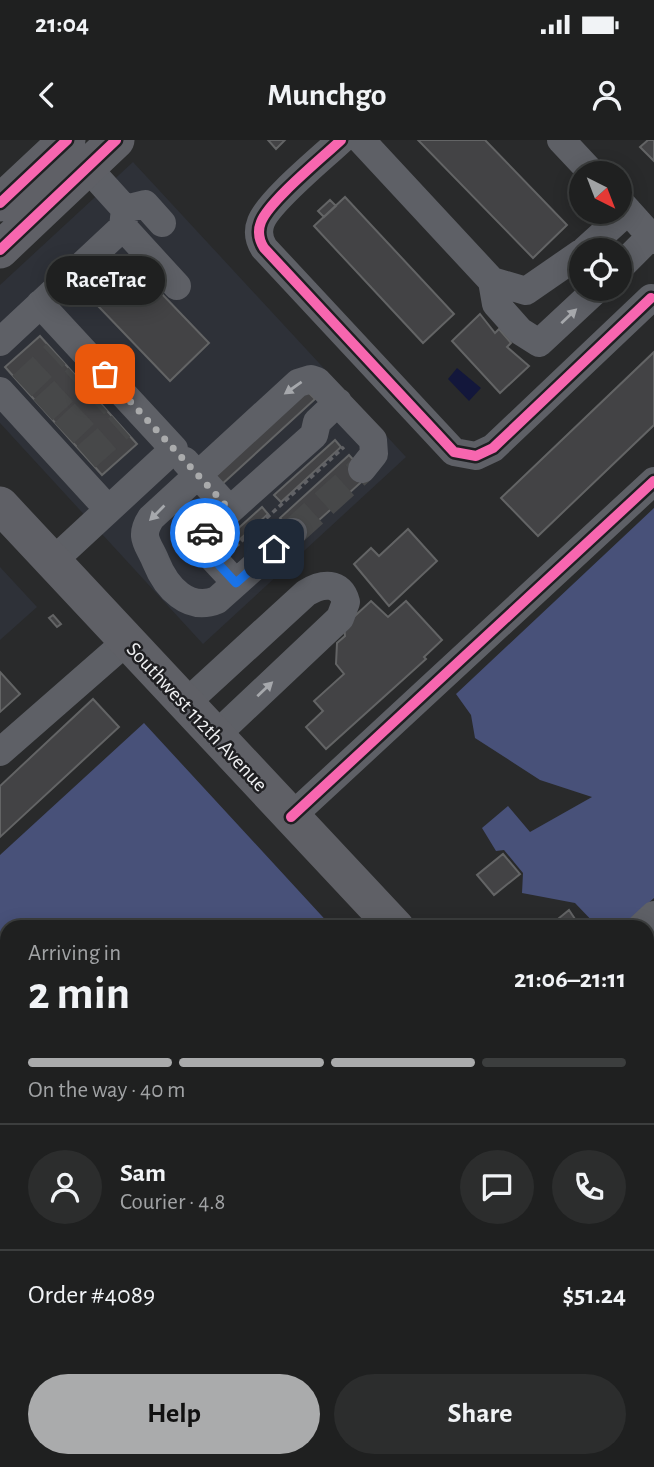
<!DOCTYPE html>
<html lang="en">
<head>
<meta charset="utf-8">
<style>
  body { margin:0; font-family:"Alegreya Sans",sans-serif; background:#2c2d2d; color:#f1f3f6; height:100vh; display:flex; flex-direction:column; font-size:26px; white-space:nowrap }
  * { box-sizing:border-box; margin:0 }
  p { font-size:23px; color:#a1a3a5 }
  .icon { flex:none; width:38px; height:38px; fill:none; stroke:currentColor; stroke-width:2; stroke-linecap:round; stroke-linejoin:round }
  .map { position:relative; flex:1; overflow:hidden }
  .side { position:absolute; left:0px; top:780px; width:654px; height:548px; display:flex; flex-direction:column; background:#1f2020; border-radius:21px 21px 0 0; box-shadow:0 4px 18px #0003,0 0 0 2px #3c3e3e }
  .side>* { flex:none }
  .needle { width:46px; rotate:138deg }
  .buttons { position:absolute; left:569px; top:21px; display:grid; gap:14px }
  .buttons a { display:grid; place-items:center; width:63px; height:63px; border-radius:50%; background:#1f2020; box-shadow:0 4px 18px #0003,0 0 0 2px #3c3e3e; font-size:35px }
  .pin { position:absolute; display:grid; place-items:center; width:60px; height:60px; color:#fff; margin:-30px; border-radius:14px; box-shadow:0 4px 10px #0006 }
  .courier { position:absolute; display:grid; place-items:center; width:70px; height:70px; margin:-35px; border:5px solid #1a73e8; border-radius:50%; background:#fff; color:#222; box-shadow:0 2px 9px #0007 }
  .bubble { position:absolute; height:49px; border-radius:24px; background:#1f2020; box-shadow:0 4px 18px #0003,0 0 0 2px #3c3e3e; font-size:23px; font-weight:700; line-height:49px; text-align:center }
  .head em { font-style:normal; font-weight:700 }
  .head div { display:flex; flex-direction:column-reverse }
  .head { display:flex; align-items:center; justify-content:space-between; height:119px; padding:0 28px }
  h1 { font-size:46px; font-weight:700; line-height:52px }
  .bar { display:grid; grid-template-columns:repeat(4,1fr); gap:10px 7px; align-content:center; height:84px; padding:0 28px }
  .bar i { height:9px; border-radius:5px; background:#3c3e3e }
  .bar .on { background:#aaabac }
  .bar p { grid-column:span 4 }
  .line { display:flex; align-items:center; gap:18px; padding:0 28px; border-top:2px solid #3c3e3e }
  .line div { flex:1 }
  .round { display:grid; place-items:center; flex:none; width:74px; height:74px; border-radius:37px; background:#2c2d2d }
  .button { display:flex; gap:14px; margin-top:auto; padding:14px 28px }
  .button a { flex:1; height:80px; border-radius:42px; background:#aaabac; color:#111; font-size:28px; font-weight:700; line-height:80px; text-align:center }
  .button a+a { background:#2c2d2d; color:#f1f3f6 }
  .status { display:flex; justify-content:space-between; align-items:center; height:49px; padding:0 35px; background:#1f2020; direction:ltr }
  .status svg { height:19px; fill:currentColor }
  header { display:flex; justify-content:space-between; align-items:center; height:91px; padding:0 28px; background:#1f2020; font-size:32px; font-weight:700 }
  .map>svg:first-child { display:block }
</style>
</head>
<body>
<div class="status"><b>21:04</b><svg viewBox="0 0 49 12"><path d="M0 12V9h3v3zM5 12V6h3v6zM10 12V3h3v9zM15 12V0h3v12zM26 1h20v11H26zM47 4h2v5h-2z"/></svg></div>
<header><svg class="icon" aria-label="back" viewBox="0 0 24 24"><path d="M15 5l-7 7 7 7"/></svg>Munchgo<svg class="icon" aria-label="person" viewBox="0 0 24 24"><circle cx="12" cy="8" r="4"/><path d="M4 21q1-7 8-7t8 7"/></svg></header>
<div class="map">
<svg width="654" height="1327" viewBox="0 0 654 1327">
  <rect width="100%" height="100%" fill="#292a2b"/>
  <path fill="#2e3138" d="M133 22 406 317 203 504 0 283V145Z
    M0 427 37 467 0 500Z"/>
  <path fill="#444b6a" d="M654 1208V1264L648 1268V1214Z
    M204 1321H250L241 1327H194Z
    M269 1321H304L295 1327H259Z
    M525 1321H564L554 1327H517Z"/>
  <path fill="#485179" d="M654 368V758L621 787H598L575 763 522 753 523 733 504 710 496 711 482 688 508 666 530 692 592 657 540 640 475 598 471 575 456 554Z
    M144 583 332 787 7 788V1294L0 1287V715Z
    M60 1321H204L194 1327H65Z"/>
  <path fill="#13173b" d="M457 228 481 248 469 261 448 239Z
    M654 1117V1208L648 1214V1122Z
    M304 1321H525L518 1327H295Z"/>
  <path fill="#434345" stroke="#636465" stroke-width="2" d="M268 0H285L276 9Z
    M418 0H485L567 85 533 118Z
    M648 0H654V21L640 7Z
    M345 57 454 174 423 203 314 86Z
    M330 60 336 66 324 77 318 71Z
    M138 129 209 203 170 241 99 167Z
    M480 174 495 193 499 189 511 203 507 207 529 226 500 253 452 201Z
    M40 196 137 304 102 335 5 227Z
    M654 212V285L538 396 501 358Z
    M307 251 315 259 220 346 213 338Z
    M335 300 341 307 281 362 274 355Z
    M349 315 368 336 299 398 280 378Z
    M262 367 268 374 229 409 223 402Z
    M408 389 437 421 389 466 354 424 371 408 379 416Z
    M371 461 388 477 406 461 442 500 424 517 426 519 326 609 306 587 323 571 314 561 344 534 336 524 337 503 345 496 344 486Z
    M53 475 61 484 57 487 49 478Z
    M0 532 20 554 0 572Z
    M93 559 119 587 0 697V646Z
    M503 714 520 734 494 755 477 735Z
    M569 770 581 788H547Z"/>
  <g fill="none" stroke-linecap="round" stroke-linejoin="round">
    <path stroke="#474849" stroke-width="28" stroke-dasharray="28 14" stroke-linecap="butt" d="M22 246 56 214
      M43 270 78 238
      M64 293 98 261
      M86 317 121 286
      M293 392 362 329"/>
    <path stroke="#616266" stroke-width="3.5" stroke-dasharray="5 3.5" stroke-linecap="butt" d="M235 407 344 307"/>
    <path stroke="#5e6066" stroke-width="28" d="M341 0C322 18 269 61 261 82 257 92 259 100 264 108L454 312 476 316 493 308 651 158
      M361 0 492 141 526 151 581 113
      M561 0 592 33
      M620 62 654 100
      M125 69 145 64 162 83
      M123 87 177 146
      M585 110 628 71
      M620 127 651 96
      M492 141 496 164 520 191 539 203 597 149
      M40 164 174 309 53 421
      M0 202 123 87 125 69 87 27
      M0 251 108 369
      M185 321 230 370 197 401 236 443
      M230 370 314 295 317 282 338 262
      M293 392 217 460C188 472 166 447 156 422 149 404 138 398 151 378L298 243 311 239 317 241 373 300 374 314 362 329
      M185 564 306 453C322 443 341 441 346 462L340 478 215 596
      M0 612 127 501
      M291 677 654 341
      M640 788 654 775
      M648 1285 654 1281
      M594 1327 601 1321"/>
    <path stroke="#5f6066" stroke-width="37" d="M0 63 67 0
      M0 110 116 0
      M0 365 396 788
      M648 1056 654 1064"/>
    <g stroke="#1f1f22" stroke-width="15">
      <path id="cycleway" d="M341 0C322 18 269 61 261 82 257 92 259 100 264 108L454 312 476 316 493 308 651 158
        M0 63 67 0
        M0 110 116 0
        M291 677 654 341"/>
    </g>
    <use href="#cycleway" stroke="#f766af" stroke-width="10"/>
  </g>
  <defs><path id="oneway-solid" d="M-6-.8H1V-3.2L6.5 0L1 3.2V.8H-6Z" transform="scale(1.75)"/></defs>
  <g fill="#a6a8ac">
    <use href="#oneway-solid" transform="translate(569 176) rotate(-43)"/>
    <use href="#oneway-solid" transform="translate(293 248) rotate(145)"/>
    <use href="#oneway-solid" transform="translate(157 373) rotate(135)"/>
    <use href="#oneway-solid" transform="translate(265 549) rotate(-43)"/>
  </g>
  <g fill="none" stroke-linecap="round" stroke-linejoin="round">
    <path stroke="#aaabac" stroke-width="7" stroke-dasharray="0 12.6" d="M105 234 230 370 205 393"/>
    <path stroke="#1a73e8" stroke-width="9" d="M205 393 197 401 236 443 274 409"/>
  </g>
  <g text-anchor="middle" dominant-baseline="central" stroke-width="5" stroke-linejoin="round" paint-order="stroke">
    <g font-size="21" fill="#eff0f2" stroke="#1f1f22">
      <text transform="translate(197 577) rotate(47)">Southwest 112th Avenue</text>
    </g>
  </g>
</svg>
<div class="buttons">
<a><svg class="needle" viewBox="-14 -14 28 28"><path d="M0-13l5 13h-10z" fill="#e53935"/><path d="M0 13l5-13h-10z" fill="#a1a3a5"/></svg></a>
<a><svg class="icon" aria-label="locate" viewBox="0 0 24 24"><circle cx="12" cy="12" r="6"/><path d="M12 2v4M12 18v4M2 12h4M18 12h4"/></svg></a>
</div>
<div class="pin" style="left:105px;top:234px;background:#ea580c"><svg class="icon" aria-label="bag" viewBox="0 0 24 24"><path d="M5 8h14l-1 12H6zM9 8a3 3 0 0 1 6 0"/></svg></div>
<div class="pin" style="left:274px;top:409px;background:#1f2937"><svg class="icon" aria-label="home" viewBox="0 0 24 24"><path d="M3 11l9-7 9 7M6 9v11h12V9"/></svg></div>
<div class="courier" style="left:205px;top:393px"><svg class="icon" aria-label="car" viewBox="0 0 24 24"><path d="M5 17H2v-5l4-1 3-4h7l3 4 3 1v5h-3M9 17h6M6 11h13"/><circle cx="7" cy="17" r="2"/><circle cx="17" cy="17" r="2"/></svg></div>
<div class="bubble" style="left:46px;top:116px;width:119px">RaceTrac</div>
<section class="side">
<div class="head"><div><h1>2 min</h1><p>Arriving in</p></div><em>21:06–21:11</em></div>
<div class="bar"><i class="on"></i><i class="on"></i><i class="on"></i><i></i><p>On the way · 40 m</p></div>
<div class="line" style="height:126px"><a class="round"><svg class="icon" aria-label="person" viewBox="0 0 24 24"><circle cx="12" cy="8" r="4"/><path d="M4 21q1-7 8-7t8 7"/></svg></a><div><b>Sam</b><p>Courier · 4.8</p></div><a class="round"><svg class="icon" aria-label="chat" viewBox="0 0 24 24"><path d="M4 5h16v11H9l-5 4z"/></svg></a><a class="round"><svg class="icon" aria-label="phone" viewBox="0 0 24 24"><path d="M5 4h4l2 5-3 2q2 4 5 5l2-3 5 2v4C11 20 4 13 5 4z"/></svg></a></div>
<div class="line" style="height:91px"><div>Order #4089</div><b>$51.24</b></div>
<div class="button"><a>Help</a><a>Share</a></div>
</section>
</div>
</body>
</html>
